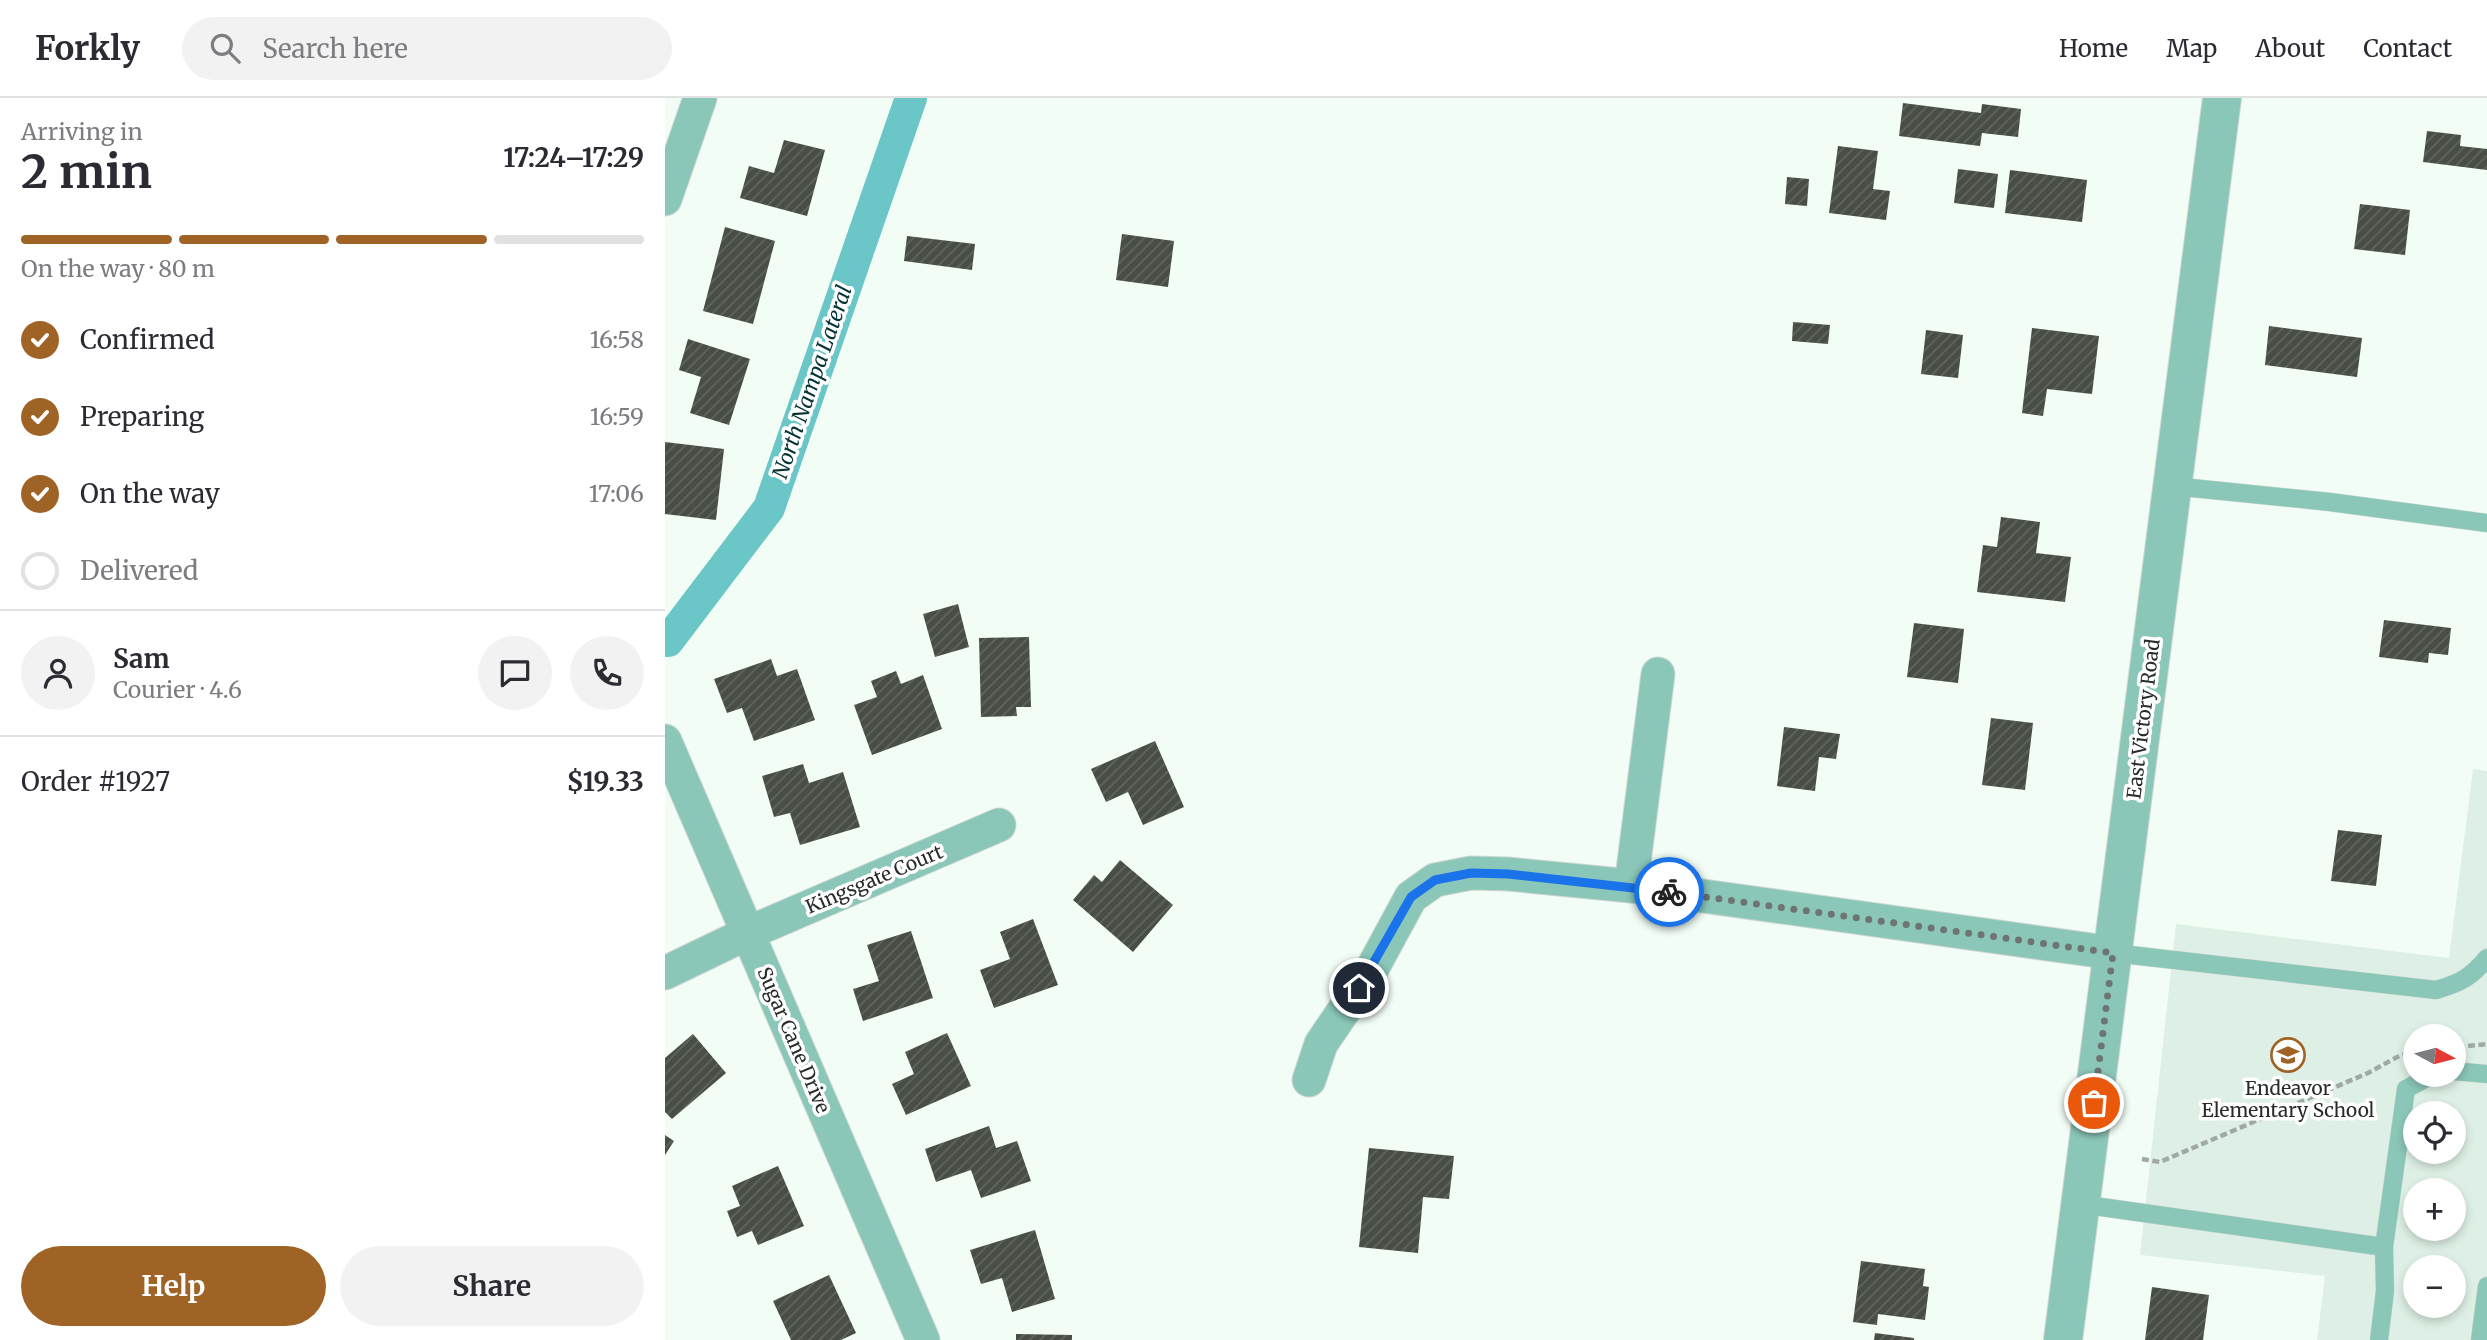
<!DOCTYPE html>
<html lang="en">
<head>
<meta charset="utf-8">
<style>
  body { margin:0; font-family:Merriweather,serif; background:#f2f2f3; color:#2b2b33; height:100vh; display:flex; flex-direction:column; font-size:26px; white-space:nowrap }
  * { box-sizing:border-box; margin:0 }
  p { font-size:23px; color:#7c7c81 }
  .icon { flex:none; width:38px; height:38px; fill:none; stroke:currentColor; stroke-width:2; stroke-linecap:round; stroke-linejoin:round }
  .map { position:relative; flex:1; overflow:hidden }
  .panel { display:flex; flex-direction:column; background:#fff; width:665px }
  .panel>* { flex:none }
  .needle { width:46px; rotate:97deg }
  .fabs { position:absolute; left:1738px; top:926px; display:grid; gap:14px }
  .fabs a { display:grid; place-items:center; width:63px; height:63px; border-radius:50%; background:#fff; box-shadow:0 4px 10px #0003; font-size:35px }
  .pin { position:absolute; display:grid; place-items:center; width:60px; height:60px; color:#fff; margin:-30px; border:4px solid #fff; border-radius:50%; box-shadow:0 2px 7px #0007 }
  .courier { position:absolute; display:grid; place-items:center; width:70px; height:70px; margin:-35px; border:5px solid #1a73e8; border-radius:50%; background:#fff; color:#222; box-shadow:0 2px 9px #0007 }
  .overview em { font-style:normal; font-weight:700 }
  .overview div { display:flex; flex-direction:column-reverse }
  .overview { display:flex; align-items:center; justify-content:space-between; height:119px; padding:0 21px }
  h1 { font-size:46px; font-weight:700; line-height:52px }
  .bar { display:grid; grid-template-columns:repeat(4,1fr); gap:10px 7px; align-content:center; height:84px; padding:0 21px }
  .bar i { height:9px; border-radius:5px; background:#e1e1e2 }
  .bar .current { background:#9f6326 }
  .bar p { grid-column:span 4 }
  .line { display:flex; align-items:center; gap:18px; padding:0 21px; border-top:2px solid #e1e1e2 }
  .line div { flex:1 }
  .round { display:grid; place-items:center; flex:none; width:74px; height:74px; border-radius:37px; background:#f2f2f3 }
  ol { padding:0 21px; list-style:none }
  li { display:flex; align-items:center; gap:21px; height:77px }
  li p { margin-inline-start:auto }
  li .icon { padding:7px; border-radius:50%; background:#9f6326; color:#fff; stroke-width:4 }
  li:last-child { color:#7c7c81 }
  li i { width:38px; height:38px; border:4px solid #e1e1e2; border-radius:50% }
  .cta { display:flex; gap:14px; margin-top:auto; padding:14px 21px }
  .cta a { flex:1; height:80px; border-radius:42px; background:#9f6326; color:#fff; font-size:28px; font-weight:700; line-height:80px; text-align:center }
  .cta a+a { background:#f2f2f3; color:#2b2b33 }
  header { display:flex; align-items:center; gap:42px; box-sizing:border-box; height:98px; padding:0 35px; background:#fff; border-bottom:2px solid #e1e1e2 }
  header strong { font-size:33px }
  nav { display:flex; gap:38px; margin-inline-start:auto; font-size:24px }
  .search { width:490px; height:63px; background:#f2f2f3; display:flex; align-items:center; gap:18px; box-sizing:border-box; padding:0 24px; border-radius:38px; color:#7c7c81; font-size:26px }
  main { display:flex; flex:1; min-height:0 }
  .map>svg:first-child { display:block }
</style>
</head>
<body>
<header>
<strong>Forkly</strong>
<div class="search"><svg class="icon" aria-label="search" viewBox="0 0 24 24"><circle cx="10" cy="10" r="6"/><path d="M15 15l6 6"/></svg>Search here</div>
<nav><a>Home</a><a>Map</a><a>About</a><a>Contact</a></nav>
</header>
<main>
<section class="panel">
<div class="overview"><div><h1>2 min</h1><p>Arriving in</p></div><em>17:24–17:29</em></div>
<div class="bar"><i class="current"></i><i class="current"></i><i class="current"></i><i></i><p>On the way · 80 m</p></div>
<ol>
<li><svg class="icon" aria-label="check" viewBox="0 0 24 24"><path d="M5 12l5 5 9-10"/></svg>Confirmed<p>16:58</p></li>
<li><svg class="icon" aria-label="check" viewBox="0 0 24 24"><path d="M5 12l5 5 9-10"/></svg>Preparing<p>16:59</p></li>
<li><svg class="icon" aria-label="check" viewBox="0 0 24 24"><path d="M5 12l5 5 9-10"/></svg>On the way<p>17:06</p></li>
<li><i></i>Delivered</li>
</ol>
<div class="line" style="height:126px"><a class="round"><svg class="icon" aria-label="person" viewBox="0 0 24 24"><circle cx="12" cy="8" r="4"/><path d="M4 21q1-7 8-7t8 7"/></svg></a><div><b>Sam</b><p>Courier · 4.6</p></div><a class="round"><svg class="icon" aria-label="chat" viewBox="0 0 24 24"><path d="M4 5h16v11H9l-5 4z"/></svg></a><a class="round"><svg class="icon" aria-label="phone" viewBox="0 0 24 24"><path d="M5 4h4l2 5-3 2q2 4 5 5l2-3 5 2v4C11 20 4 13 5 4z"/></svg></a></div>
<div class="line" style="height:91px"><div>Order #1927</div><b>$19.33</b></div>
<div class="cta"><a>Help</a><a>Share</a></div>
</section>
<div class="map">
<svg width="1822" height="1242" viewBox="0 0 1822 1242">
  <defs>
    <pattern id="building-hatch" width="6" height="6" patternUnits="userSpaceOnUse" patternTransform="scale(1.75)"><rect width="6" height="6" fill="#484e46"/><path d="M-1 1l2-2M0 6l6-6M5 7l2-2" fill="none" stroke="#60655e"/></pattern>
  </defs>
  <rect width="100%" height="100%" fill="#f2fdf6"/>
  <path fill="#def0e5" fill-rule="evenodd" d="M1808 671 1822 673V1242H1652L1660 1178 1475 1157 1511 826 1784 860ZM1750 938H1788V976H1750ZM1750 1015H1788V1054H1750ZM1750 1092H1788V1130H1750ZM1750 1169H1788V1208H1750Z"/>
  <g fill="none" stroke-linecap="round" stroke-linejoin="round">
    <path stroke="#6bc6c7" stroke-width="32" d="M3 543 104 410 246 0"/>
  </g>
  <path fill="url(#building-hatch)" d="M1238 5 1316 15 1317 6 1356 11 1353 39 1317 35 1315 48 1234 38Z
    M1762 33 1796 37 1795 48 1822 51V72L1758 64Z
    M119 42 160 52 142 118 75 100 84 68 109 75Z
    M1173 48 1213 53 1208 91 1225 93 1221 122 1164 115Z
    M1293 71 1333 76 1329 110 1289 105Z
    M1345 72 1422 82 1417 124 1340 115Z
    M1122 79 1144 81 1142 108 1120 106Z
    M1695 106 1745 112 1740 157 1689 151Z
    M60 129 110 143 88 226 38 213Z
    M457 136 509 143 503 189 451 182Z
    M242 138 310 146 307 172 239 163Z
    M1128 224 1165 227 1163 246 1127 243Z
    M1604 228 1697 240 1692 279 1600 267Z
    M1367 230 1434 238 1427 296 1382 291 1378 318 1357 315Z
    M1261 232 1298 237 1293 280 1256 276Z
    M23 241 85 261 64 327 25 315 36 279 14 272Z
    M0 344 59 351 51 422 0 416Z
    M1336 419 1375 424 1371 455 1406 459 1400 504 1312 494 1318 447 1332 449Z
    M293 506 304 549 270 559 258 516Z
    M1719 522 1786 530 1783 557 1764 555 1763 565 1714 559Z
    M1249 525 1299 531 1293 585 1242 579Z
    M364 539 366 609H351L352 618 316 619 314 540Z
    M106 561 112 578 132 571 150 622 89 643 77 610 62 615 49 581Z
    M231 573 236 586 258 577 277 631 207 657 189 607 212 599 206 583Z
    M1326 620 1368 625 1360 692 1317 687Z
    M1119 629 1175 636 1171 661 1154 659 1150 693 1112 688Z
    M490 643 519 709 478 727 463 694 441 704 426 671Z
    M138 666 144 685 178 674 195 729 135 747 125 715 109 719 97 678Z
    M1673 732 1717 737 1711 788 1666 783Z
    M455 762 508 807 468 854 408 802 429 777 437 784Z
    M368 821 393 887 329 910 315 872 345 861 335 834Z
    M246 833 268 900 198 923 188 891 214 883 202 847Z
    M282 935 306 988 241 1017 227 986 249 976 240 954Z
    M28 936 61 975 7 1021 0 1014V960Z
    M324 1028 331 1050 352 1043 366 1083 316 1100 306 1072 271 1084 260 1051Z
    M0 1037 9 1043 0 1057Z
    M704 1050 789 1058 784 1101 758 1099 753 1155 694 1149Z
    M113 1068 139 1128 93 1147 87 1133 72 1139 62 1113 75 1108 67 1088Z
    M370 1132 390 1201 347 1214 337 1180 316 1186 305 1152Z
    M1196 1163 1260 1171 1258 1188 1264 1189 1260 1222 1213 1216 1212 1227 1188 1224Z
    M164 1177 191 1235 176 1242H126L108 1203Z
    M1487 1189 1544 1197 1538 1242H1480Z
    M1210 1235 1249 1240V1242H1209Z
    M351 1236 407 1237V1242H351Z"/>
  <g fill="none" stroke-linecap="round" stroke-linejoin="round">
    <g stroke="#cdd7d1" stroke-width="19">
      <path id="service" d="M1507 388 1665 404 1822 425
        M1448 855 1771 892C1795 885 1805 880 1822 860
        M1788 973 1822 976
        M1415 1106 1719 1149
        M1714 1242 1720 1193 1719 1149 1741 991 1769 976
        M1815 1242 1822 1188"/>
    </g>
    <g stroke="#cdd7d1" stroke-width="35">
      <path id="minor" d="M0 101 35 0
        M0 643 258 1242
        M966 788 993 576
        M0 875 83 835 334 727
        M644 982 656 946 707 871 746 799 770 782 806 775 843 776 966 788 1448 855"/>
    </g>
    <g stroke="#cdd7d1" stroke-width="40">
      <path id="tertiary" d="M1398 1242 1557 0"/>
    </g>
    <path stroke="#a0a9a4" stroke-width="4.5" stroke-dasharray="7 3.5" stroke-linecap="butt" d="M1803 948 1822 946
      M1477 1061 1495 1064 1703 975 1736 957 1750 955"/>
    <use href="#service" stroke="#8bc7b9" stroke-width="18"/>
    <use href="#minor" stroke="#8bc7b9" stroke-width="33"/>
    <use href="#tertiary" stroke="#8bc7b9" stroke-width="38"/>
  </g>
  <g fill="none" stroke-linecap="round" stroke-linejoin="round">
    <path stroke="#6e7471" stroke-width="7" stroke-dasharray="0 12.6" d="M1004 794 1448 855 1429 1005"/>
    <path stroke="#1a73e8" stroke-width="9" d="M694 890 746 799 770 782 806 775 843 776 1004 794"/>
  </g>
  <defs>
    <g id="school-ring" transform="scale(1.75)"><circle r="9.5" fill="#fff" stroke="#9f6326" stroke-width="1.5"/><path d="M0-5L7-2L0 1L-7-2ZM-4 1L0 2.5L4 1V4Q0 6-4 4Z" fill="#9f6326"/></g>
  </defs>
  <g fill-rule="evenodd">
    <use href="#school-ring" x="1623" y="957"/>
  </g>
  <g text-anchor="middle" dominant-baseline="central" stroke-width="7" stroke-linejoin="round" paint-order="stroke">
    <g font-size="19" fill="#272b29" stroke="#fff">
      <text transform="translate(1478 621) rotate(-83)">East Victory Road</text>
      <text transform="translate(209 781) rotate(-23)">Kingsgate Court</text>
      <text transform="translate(129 942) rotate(67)">Sugar Cane Drive</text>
    </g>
    <g font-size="19" fill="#272b29" stroke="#fff">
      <text x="1623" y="990">Endeavor<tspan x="1623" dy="22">Elementary School</tspan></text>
    </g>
    <g font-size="21" font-style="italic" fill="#063435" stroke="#fff">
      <text transform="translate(147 284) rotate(-71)">North Nampa Lateral</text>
    </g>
  </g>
</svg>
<div class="fabs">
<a><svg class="needle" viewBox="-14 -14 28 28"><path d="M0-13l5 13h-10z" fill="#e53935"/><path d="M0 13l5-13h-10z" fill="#7c7c81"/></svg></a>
<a><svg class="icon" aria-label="locate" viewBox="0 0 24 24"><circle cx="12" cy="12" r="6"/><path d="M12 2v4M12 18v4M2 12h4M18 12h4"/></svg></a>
<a>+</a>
<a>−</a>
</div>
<div class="pin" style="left:1429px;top:1005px;background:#ea580c"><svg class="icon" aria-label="bag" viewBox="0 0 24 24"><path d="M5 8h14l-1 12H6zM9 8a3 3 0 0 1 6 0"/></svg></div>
<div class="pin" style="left:694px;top:890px;background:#1f2937"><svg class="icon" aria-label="home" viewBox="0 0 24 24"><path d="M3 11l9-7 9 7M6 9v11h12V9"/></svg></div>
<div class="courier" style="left:1004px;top:794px"><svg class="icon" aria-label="bike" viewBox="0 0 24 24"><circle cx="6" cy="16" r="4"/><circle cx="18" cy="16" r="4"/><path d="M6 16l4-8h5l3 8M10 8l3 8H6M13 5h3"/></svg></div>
</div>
</main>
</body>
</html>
